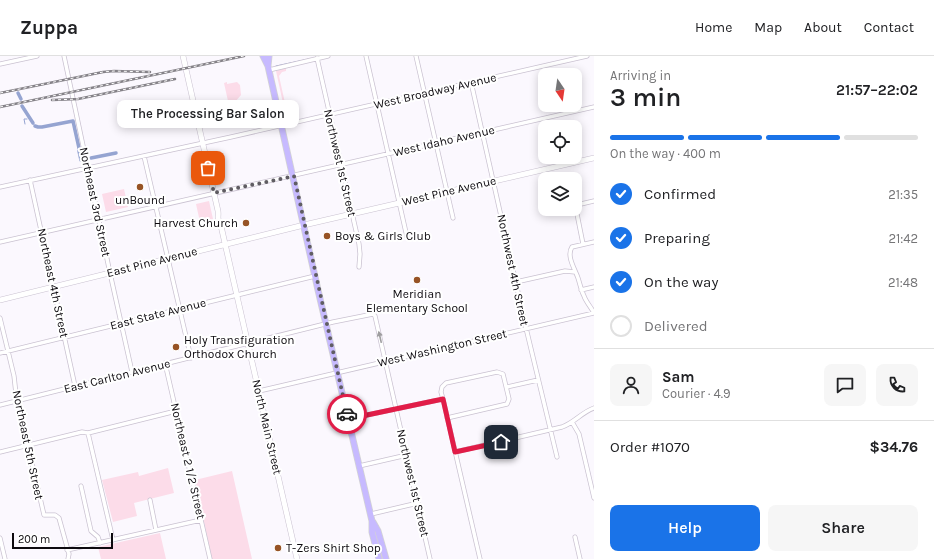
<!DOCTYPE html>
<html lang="en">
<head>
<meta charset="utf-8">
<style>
  body { margin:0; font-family:Karla,sans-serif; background:#f6f6f6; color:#202124; height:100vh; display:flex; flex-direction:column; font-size:15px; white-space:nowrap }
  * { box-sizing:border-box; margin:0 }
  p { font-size:13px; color:#757577 }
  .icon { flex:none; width:22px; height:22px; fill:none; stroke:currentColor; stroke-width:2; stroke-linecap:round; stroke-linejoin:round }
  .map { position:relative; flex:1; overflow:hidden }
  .details { display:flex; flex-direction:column; background:#fff; width:340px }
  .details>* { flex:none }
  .needle { width:26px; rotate:167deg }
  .fabs { position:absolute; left:538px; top:12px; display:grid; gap:8px }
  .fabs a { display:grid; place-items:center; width:44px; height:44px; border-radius:8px; background:#fff; box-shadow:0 2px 10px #0003; font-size:20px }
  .scale { position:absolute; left:12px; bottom:10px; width:101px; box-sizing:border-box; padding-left:4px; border:2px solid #0d0a0f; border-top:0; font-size:11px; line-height:14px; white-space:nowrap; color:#0d0a0f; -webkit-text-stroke:3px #fff; paint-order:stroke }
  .pin { position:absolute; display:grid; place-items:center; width:34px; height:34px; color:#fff; margin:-17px; border-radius:8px; box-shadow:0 2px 6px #0006 }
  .courier { position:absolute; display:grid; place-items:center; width:40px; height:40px; margin:-20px; border:3px solid #e11d48; border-radius:50%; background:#fff; color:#222; box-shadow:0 1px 5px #0007 }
  .bubble { position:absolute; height:28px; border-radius:8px; background:#fff; box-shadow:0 2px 10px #0003; font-size:13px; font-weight:600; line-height:28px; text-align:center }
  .headline em { font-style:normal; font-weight:600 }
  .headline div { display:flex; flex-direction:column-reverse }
  .headline { display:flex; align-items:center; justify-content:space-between; height:68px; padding:0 16px }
  h1 { font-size:26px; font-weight:600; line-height:30px }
  .bar { display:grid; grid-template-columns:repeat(4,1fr); gap:6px 4px; align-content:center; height:48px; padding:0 16px }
  .bar i { height:5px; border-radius:3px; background:#e0e0e0 }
  .bar .current { background:#1a73e8 }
  .bar p { grid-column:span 4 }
  .line { display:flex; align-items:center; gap:10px; padding:0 16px; border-top:1px solid #e0e0e0 }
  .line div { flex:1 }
  .round { display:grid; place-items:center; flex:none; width:42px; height:42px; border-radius:8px; background:#f6f6f6 }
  ol { padding:0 16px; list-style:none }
  li { display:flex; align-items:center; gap:12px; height:44px }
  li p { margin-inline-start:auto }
  li .icon { padding:4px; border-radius:50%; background:#1a73e8; color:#fff; stroke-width:4 }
  li:last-child { color:#757577 }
  li i { width:22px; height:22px; border:2px solid #e0e0e0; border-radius:50% }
  .action { display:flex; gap:8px; margin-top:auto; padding:8px 16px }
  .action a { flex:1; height:46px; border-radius:8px; background:#1a73e8; color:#fff; font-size:16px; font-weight:600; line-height:46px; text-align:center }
  .action a+a { background:#f6f6f6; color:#202124 }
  header { display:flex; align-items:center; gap:24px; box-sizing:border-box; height:56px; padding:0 20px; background:#fff; border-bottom:1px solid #e0e0e0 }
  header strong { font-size:19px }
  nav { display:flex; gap:22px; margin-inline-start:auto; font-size:14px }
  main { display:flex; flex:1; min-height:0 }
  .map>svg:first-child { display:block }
</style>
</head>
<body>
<header>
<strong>Zuppa</strong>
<nav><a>Home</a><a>Map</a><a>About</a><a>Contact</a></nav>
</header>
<main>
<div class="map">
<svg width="594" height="503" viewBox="0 0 594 503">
  <rect width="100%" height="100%" fill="#fbf8fe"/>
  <path fill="#fcdce9" d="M286 12V15L282 16 279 20 287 56 292 58H294L297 61 290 64 286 61 276 15Z
    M227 26V28L237 26 240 29 241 39 235 46 228 45 224 27Z
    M124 133 128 151 106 156 102 138Z
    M209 145 213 163 200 166 196 148Z
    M168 412 174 437 134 447 137 460 113 466 102 424 138 416 139 420Z
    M232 415 252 503H212L195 424Z
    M160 477 166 503H101L98 491Z"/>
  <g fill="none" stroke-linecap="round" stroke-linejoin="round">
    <path stroke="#95a4d1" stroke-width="1" d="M276 10 309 3
      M25 68 24 63H27"/>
    <path stroke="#95a4d1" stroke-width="3.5" d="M18 37 21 43
      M22 50 33 67
      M35 70 38 71H42L73 65 79 92
      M79 95 81 104H83
      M91 102 116 97"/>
    <g stroke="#cac2d1" stroke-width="5">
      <path id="street" d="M64 0 110 217 132 316
        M366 0 407 181
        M416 0 453 162
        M317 2 359 188 360 198 359 211
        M0 8 37 0
        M269 14 328 0
        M471 26 526 272 557 401
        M144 100 191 302
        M30 124 75 330
        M0 131 231 81 587 0
        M0 186 594 51
        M583 188 576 153 581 148 594 145
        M516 226 565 215 575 216
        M581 234 594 231
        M0 262 14 320 16 338 44 459H55L59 462 69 498 68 503
        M0 297 315 220
        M165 307 210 503
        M507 331 538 324
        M259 335 594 257C591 251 586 246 584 240 581 234 580 228 578 222 575 213 566 200 572 191L594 186
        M0 349 333 266 373 258 375 260 430 503
        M447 362 507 348 509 343 503 318 497 316 446 327 442 331 441 336 443 343 480 503
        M348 363 443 343
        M572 366 579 378 594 442
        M88 377 113 484
        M0 396 82 376 88 377 176 355
        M455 396 562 371C574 367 582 356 594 352
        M359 410 407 399
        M81 430 91 475 98 481 100 487
        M150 444 156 474
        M371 458 418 447
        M575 481 580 503
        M0 482 5 503
        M67 494 201 464"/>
    </g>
    <g stroke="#cac2d1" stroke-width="6">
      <path id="secondary" d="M183 0 218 155C219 160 216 165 221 170L297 503
        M0 244 304 169 594 102"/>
    </g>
    <g stroke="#d3d3d4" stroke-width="7">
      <path id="primary" d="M263 0 268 10
        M269 0 268 10 318 234 372 465V476L379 503
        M373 466 378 475 386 503"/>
    </g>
    <use href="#street" stroke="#fff" stroke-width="3.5"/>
    <use href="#secondary" stroke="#fff" stroke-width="5"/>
    <use href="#primary" stroke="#c7baff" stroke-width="5.5"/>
    <g stroke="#858288" stroke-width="2.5">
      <path id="rail" d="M0 37 103 16 114 15 150 16
        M52 44 78 43 175 23
        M0 51 244 0"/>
    </g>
    <use href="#rail" stroke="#fff" stroke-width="1" stroke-dasharray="3" stroke-linecap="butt"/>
  </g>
  <defs><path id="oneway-solid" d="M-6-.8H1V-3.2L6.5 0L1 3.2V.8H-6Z"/></defs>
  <use fill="#9e9d9f" href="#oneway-solid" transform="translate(380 281) rotate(-103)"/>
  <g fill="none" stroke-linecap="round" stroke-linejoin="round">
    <path stroke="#605d63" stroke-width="4" stroke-dasharray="0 7.2" d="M208 112 214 137 294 120 347 358"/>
    <path stroke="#e11d48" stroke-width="5" d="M347 358 348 363 443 343 455 396 501 386"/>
  </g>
  <g fill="#975325" stroke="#fff" stroke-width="1.5">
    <circle cx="140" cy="131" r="4"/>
    <circle cx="246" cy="167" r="4"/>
    <circle cx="327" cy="180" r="4"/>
    <circle cx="417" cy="224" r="4"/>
    <circle cx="176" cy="291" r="4"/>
    <circle cx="278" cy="492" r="4"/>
  </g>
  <g text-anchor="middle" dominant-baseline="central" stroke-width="4" stroke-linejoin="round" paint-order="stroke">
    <g font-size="12" fill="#0d0a0f" stroke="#fff">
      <text transform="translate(435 35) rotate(-13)">West Broadway Avenue</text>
      <text transform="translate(444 85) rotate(-13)">West Idaho Avenue</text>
      <text transform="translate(340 107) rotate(77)">Northwest 1st Street</text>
      <text transform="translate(449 135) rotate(-13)">West Pine Avenue</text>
      <text transform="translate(95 146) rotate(78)">Northeast 3rd Street</text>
      <text transform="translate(152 206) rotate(-14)">East Pine Avenue</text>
      <text transform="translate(513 214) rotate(78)">Northwest 4th Street</text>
      <text transform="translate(53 227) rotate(78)">Northeast 4th Street</text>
      <text transform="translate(158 258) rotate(-14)">East State Avenue</text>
      <text transform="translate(442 292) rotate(-13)">West Washington Street</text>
      <text transform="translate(117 320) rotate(-14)">East Carlton Avenue</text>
      <text transform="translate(267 371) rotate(77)">North Main Street</text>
      <text transform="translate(28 389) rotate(78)">Northeast 5th Street</text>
      <text transform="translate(188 405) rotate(77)">Northeast 2 1/2 Street</text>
      <text transform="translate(413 427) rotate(77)">Northwest 1st Street</text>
    </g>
    <g font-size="12" fill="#0d0a0f" stroke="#fff" text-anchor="start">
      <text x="140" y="144" text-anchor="middle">unBound</text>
      <text x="238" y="167" text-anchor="end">Harvest Church</text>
      <text x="335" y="180">Boys &amp; Girls Club</text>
      <text x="417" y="238" text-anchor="middle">Meridian<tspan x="417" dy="14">Elementary School</tspan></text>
      <text x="184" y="284">Holy Transfiguration<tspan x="184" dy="14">Orthodox Church</tspan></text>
      <text x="286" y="492">T-Zers Shirt Shop</text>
    </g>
  </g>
</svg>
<div class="fabs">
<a><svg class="needle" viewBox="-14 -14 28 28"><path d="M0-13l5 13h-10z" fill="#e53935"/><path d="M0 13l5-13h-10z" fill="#757577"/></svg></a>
<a><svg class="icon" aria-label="locate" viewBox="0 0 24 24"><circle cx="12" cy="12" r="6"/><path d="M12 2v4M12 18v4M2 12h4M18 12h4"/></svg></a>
<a><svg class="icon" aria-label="layers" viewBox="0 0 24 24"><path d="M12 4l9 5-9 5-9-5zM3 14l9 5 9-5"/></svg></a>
</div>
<div class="scale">200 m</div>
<div class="pin" style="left:208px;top:112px;background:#ea580c"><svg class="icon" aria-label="bag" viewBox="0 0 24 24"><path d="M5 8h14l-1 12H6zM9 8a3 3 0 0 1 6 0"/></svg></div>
<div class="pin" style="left:501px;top:386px;background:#1f2937"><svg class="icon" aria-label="home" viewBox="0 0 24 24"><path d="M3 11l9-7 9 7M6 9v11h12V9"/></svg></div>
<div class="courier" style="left:347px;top:358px"><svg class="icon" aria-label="car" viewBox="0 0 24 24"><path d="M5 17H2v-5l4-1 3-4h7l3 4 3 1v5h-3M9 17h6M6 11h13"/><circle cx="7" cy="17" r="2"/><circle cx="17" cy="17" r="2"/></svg></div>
<div class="bubble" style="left:117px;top:44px;width:182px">The Processing Bar Salon</div>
</div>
<section class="details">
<div class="headline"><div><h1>3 min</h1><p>Arriving in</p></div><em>21:57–22:02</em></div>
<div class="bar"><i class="current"></i><i class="current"></i><i class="current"></i><i></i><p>On the way · 400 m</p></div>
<ol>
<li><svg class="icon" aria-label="check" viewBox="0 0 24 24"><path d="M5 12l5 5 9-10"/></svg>Confirmed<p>21:35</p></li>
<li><svg class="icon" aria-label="check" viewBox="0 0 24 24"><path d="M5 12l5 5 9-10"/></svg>Preparing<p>21:42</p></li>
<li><svg class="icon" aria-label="check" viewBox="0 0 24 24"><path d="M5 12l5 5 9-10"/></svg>On the way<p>21:48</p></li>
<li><i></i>Delivered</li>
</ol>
<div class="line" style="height:72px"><a class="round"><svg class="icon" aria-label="person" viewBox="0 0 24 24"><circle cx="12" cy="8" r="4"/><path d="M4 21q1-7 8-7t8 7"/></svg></a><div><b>Sam</b><p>Courier · 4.9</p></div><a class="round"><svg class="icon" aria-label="chat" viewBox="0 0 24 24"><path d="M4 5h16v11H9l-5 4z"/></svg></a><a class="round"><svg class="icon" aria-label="phone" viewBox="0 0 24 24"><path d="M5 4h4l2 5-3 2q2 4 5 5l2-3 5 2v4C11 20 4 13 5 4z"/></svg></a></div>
<div class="line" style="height:52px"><div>Order #1070</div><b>$34.76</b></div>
<div class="action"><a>Help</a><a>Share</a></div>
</section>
</main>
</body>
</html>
